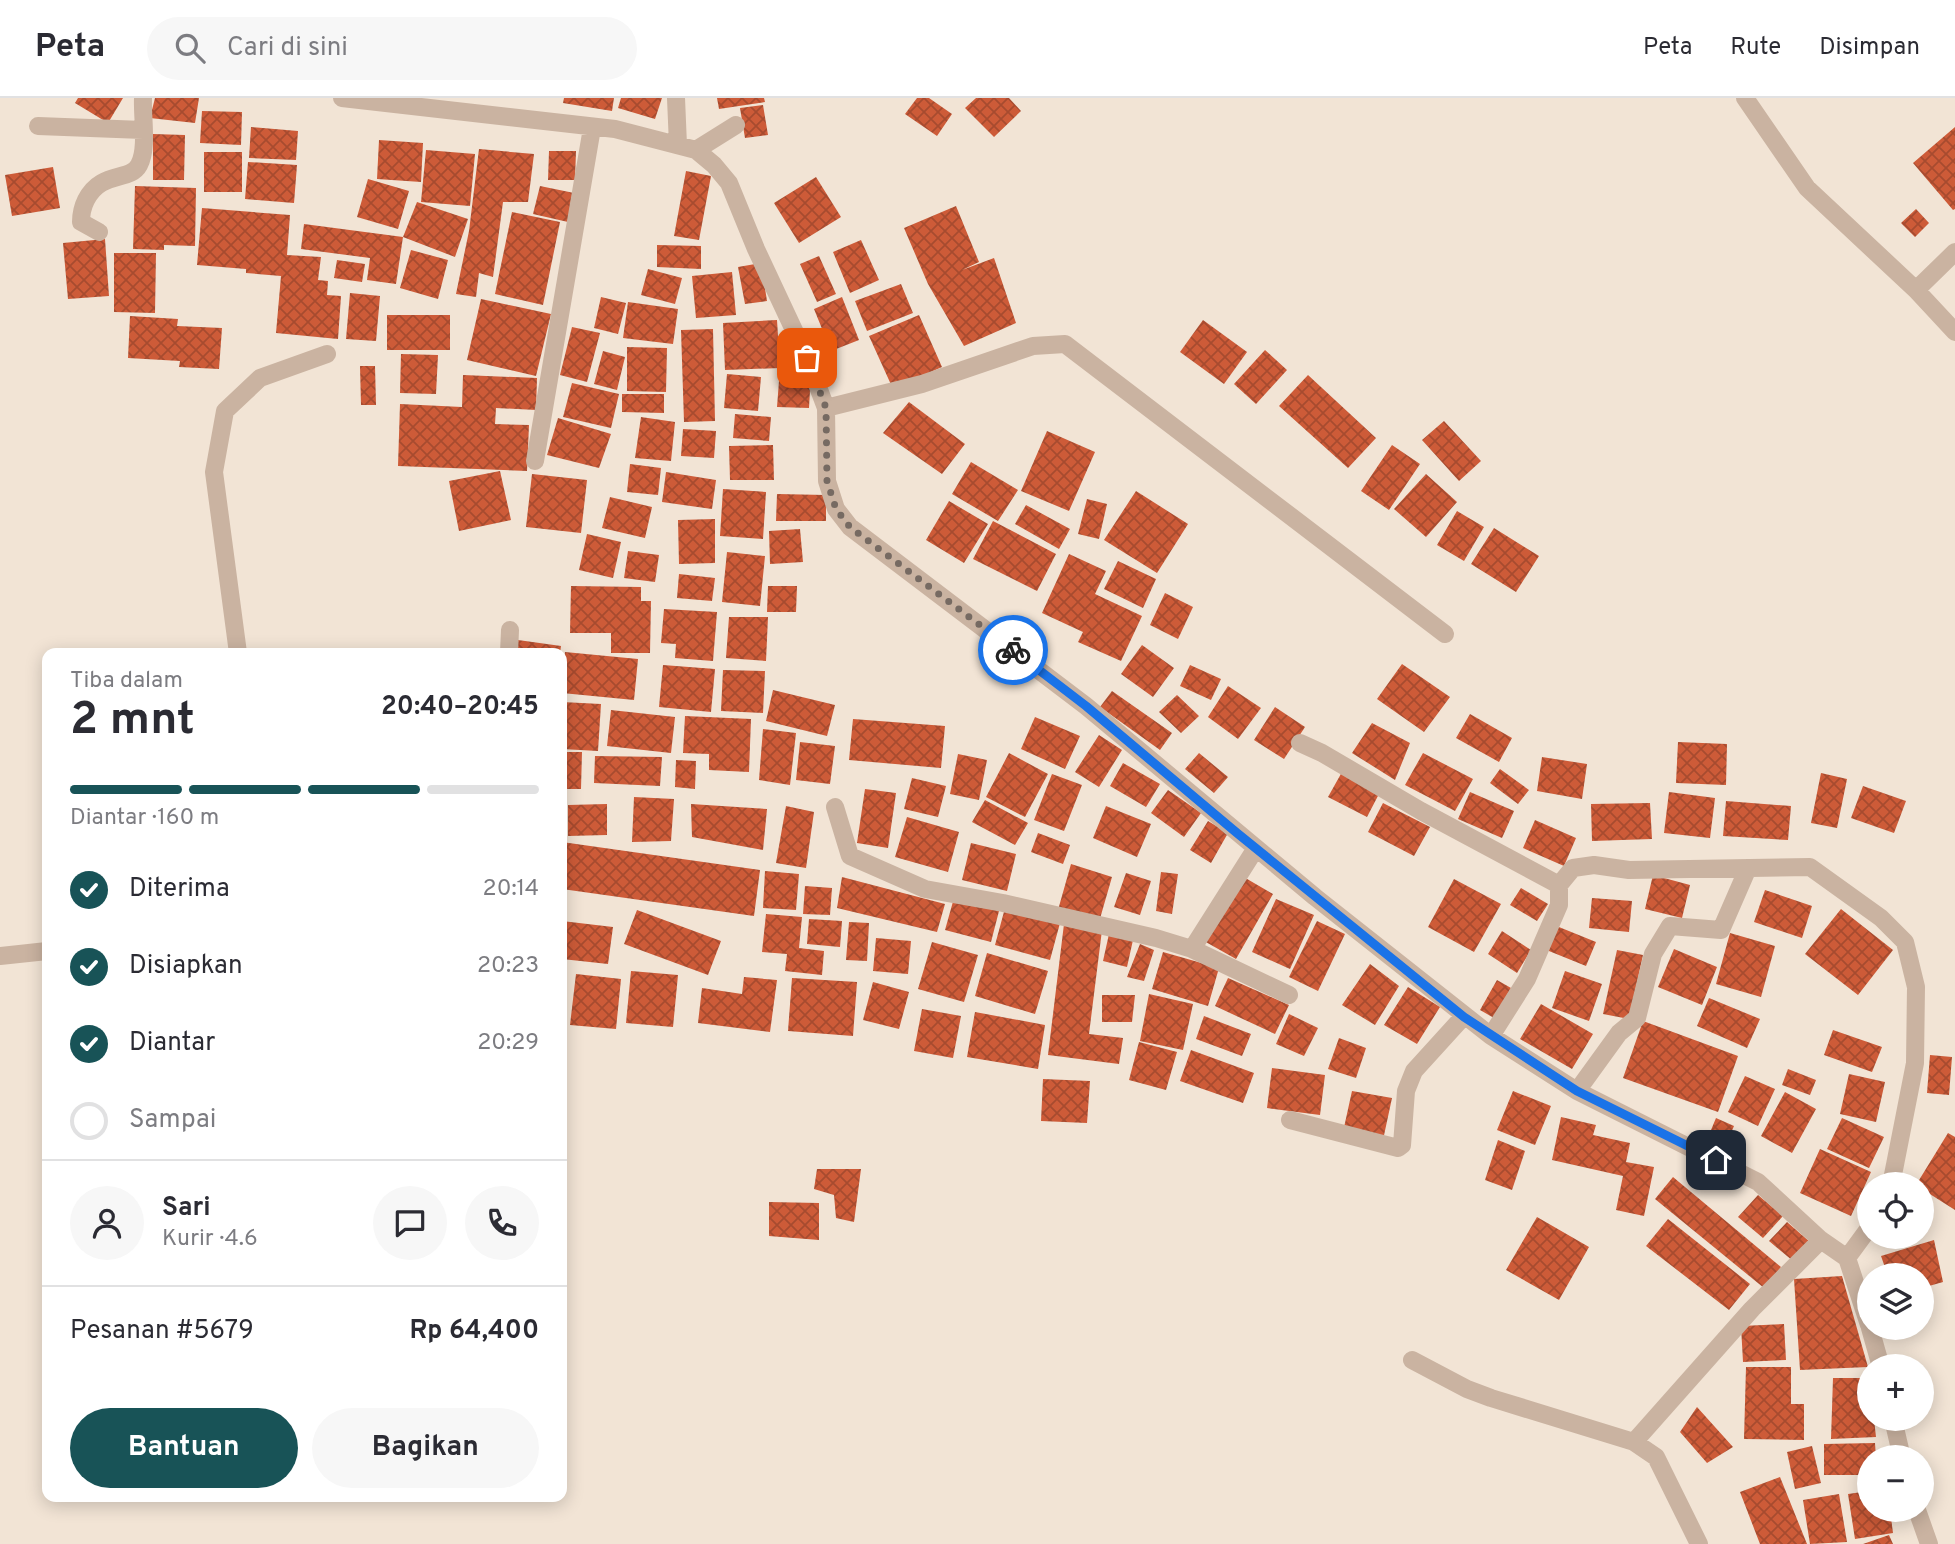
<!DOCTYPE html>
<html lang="id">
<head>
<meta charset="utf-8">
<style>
  body { margin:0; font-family:Overpass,sans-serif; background:#f7f7f7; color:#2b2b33; height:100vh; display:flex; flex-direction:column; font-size:26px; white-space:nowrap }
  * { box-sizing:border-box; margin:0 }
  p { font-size:23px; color:#7c7c81 }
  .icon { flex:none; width:38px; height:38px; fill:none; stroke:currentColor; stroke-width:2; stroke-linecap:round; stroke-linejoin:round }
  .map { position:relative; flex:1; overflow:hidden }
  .drawer { position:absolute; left:42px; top:550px; width:525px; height:854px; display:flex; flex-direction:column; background:#fff; border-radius:14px; box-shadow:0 4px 18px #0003 }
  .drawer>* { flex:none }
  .buttons { position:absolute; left:1857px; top:1074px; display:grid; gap:14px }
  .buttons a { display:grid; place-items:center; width:77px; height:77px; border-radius:50%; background:#fff; box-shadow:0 4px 18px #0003; font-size:35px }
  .pin { position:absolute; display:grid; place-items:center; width:60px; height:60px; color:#fff; margin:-30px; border-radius:14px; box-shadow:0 4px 10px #0006 }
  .courier { position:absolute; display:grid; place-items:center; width:70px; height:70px; margin:-35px; border:5px solid #1a73e8; border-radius:50%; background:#fff; color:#222; box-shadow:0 2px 9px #0007 }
  .overview em { font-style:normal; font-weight:700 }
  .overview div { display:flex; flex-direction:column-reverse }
  .overview { display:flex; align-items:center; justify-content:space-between; height:119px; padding:0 28px }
  h1 { font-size:46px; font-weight:700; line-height:52px }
  .bar { display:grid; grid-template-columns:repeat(4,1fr); gap:10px 7px; align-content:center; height:84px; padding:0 28px }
  .bar i { height:9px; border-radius:5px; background:#e1e1e2 }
  .bar .on { background:#185357 }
  .bar p { grid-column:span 4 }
  .line { display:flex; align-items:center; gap:18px; padding:0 28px; border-top:2px solid #e1e1e2 }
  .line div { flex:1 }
  .round { display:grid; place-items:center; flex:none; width:74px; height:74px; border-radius:37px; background:#f7f7f7 }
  ol { padding:0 28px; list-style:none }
  li { display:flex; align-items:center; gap:21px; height:77px }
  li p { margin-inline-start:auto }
  li .icon { padding:7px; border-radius:50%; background:#185357; color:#fff; stroke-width:4 }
  li:last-child { color:#7c7c81 }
  li i { width:38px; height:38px; border:4px solid #e1e1e2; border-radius:50% }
  .button { display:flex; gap:14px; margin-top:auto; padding:14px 28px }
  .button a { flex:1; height:80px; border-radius:42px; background:#185357; color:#fff; font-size:28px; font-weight:700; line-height:80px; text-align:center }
  .button a+a { background:#f7f7f7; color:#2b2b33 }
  header { display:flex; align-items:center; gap:42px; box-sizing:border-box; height:98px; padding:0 35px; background:#fff; border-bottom:2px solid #e1e1e2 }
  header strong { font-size:33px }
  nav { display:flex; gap:38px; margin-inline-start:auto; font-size:24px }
  .search { width:490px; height:63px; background:#f7f7f7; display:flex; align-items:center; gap:18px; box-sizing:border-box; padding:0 24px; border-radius:38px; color:#7c7c81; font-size:26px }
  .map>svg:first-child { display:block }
</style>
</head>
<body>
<header>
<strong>Peta</strong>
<div class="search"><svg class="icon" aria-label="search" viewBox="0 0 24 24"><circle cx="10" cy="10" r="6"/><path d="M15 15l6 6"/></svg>Cari di sini</div>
<nav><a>Peta</a><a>Rute</a><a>Disimpan</a></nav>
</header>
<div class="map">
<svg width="1955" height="1446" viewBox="0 0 1955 1446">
  <defs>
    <pattern id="building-cross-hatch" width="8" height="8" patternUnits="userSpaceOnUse" patternTransform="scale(1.75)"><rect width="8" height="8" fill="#cd5b38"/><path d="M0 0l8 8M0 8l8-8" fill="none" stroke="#a74b2f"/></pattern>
  </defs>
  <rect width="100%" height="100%" fill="#f2e4d5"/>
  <path fill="url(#building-cross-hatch)" d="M78 0H123L108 25 75 5Z
    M155 0H199L195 25 150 20Z
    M564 0H614L612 13 563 5Z
    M621 0H662L655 21 618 10Z
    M717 0H764L765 4 719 11Z
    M917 0H929L952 16 937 38 905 16Z
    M976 0H1009L1021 13 994 39 965 10Z
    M763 7 768 37 745 40 740 10Z
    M202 13 242 14 241 47 200 45Z
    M251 29 298 33 296 62 249 60Z
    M1955 29V111L1953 112 1913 65Z
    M153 36 185 37 184 82H153Z
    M379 42 423 45 421 84 377 81Z
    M479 51 534 56 528 104H503L493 179 479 175 476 199 456 196 469 133Z
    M426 52 475 56 470 108 421 104Z
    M549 53H576L575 82H548Z
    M204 54H242V94H204Z
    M248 64 297 67 294 105 245 101Z
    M53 69 60 110 12 118 5 77Z
    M686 73 711 78 699 142 674 138Z
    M816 79 841 119 799 145 774 105Z
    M368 81 409 93 398 131 357 119Z
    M135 88 196 90 195 148 164 147V152L133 151Z
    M540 88 574 95 568 124 533 116Z
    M417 104 468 121 455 159 403 139 396 186 367 182 370 160 301 151 304 126 403 139Z
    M956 108 979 164 962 172 994 160 1016 225 964 248 928 186 904 130Z
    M202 110 290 117 287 157 321 159 318 182 328 183 327 197 341 198 338 241 276 235 281 178 246 175V171L197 167Z
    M1916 111 1929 125 1915 139 1901 125Z
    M512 114 560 124 543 207 495 196Z
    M105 141 109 198 68 201 63 145Z
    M861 142 879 182 850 195 833 154Z
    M657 147 701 148V171L657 169Z
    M411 152 448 162 438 201 400 190Z
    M114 155H156L155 215 114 214Z
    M819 158 836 196 817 204 800 166Z
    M337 162 365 166 362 184 334 180Z
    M761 165 767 203 745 206 738 169Z
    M648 171 682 180 675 206 641 197Z
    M732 174 736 217 696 220 692 178Z
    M901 186 913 215 867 233 855 203Z
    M350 195 380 198 376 243 346 241Z
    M601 199 626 205 618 236 594 230Z
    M842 199 859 242 831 253 814 211Z
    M481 201 551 216 536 278 467 262Z
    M628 204 678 211 673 246 623 240Z
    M387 217H450V252H387Z
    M919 217 942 269 893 291 869 238Z
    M130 218 178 221 177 228 222 230 219 271 179 269 180 263 128 260Z
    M777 222 780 270 725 272 723 225Z
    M1203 222 1247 254 1224 286 1180 254Z
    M572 229 600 235 587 284 560 277Z
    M713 231 715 323 684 324 681 232Z
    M627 249 667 250 666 294 627 293Z
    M1265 252 1287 272 1256 306 1234 286Z
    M603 253 625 259 617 292 594 286Z
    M401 256 438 257 436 296 400 295Z
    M360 268H375L376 307H361Z
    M780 270 811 275 809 310 777 309Z
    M727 276 761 279 758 313 724 310Z
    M463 277 537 280 536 312 496 310 495 326 529 327 527 373 398 368 400 306 462 309Z
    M1308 277 1376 340 1348 370 1279 308Z
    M572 285 619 296 611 330 563 319Z
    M622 296H664V315L622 314Z
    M909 304 965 346 942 376 883 335Z
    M735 316 771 319 769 343 733 340Z
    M641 319 675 324 671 363 635 360Z
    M558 320 611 336 599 370 547 357Z
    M1444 323 1481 363 1459 383 1422 342Z
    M683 331 716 333 714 360 681 358Z
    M1047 333 1095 354 1069 413 1021 393Z
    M773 347 774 382H730L729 348Z
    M1392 347 1420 366 1389 412 1361 393Z
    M971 364 1018 392 998 423 952 396Z
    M630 366 661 370 658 397 627 394Z
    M500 373 511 422 459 433 449 383Z
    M666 374 716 382 712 411 662 404Z
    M532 376 587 382 581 435 526 429Z
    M1426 376 1457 404 1426 439 1394 411Z
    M723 391 766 394 763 441 720 438Z
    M1136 393 1188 426 1157 475 1104 442Z
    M777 396 826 397V423H776Z
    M610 399 652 409 645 440 602 430Z
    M1087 401 1107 406 1099 441 1078 436Z
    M949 403 988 426 964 465 926 442Z
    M1026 407 1070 431 1059 451 1015 426Z
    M1457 413 1484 429 1464 463 1437 447Z
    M715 421V465L679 466 678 422Z
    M993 423 1056 456 1037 493 973 461Z
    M1494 430 1539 458 1516 494 1471 466Z
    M800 431 803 464 770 466 769 433Z
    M587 436 621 444 613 480 579 472Z
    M628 453 659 457 655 484 624 480Z
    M727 454 765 458 760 508 722 504Z
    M1069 456 1106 473 1095 496 1142 518 1121 563 1078 544 1083 534 1042 515Z
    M1118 463 1156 481 1143 510 1104 491Z
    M679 476 715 480 712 503 677 500Z
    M571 488 641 489V503H651L650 555H611V535H570Z
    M768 488H797L796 514H767Z
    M1165 495 1193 509 1178 541 1150 527Z
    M664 511 717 514 713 563 675 560 676 546 661 545Z
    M729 519H768L766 563 726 560Z
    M518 542 561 548 560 555H516Z
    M1142 547 1174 570 1153 599 1121 576Z
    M565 554 638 561 634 602 562 595Z
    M1402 566 1450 599 1424 634 1377 601Z
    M663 567 715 571 711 614 659 609Z
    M1190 567 1221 581 1211 602 1180 588Z
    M723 572 765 573 763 615 721 613Z
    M1228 588 1261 610 1238 641 1208 619Z
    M773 592 835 607 827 638 766 623Z
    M1112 593 1172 635 1160 652 1100 609Z
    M1177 597 1199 618 1181 635 1159 614Z
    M562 604 601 606 598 653 562 651Z
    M1275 609 1305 629 1284 661 1254 642Z
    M611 612 675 619 671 655 607 648Z
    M1470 616 1512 640 1499 664 1456 640Z
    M685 618 751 621 749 674 709 672V656L683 655Z
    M1035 619 1080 638 1065 671 1021 651Z
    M853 621 945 628 941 670 849 662Z
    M1372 625 1410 645 1395 682 1352 655Z
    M763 631 796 635 790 687 759 682Z
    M1099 637 1122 652 1099 689 1075 674Z
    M800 644 835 648 830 686 796 682Z
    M1678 644 1727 646 1726 687 1676 685Z
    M562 654H582L581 691H562Z
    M1009 655 1048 676 1025 719 986 699Z
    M1199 655 1228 679 1214 695 1185 671Z
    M1423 655 1473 681 1455 713 1405 687Z
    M958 656 987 662 979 702 950 696Z
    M595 658 662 659 660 688 594 685Z
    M1542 659 1587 666 1582 701 1537 693Z
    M676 662 696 663 695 691 675 689Z
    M1123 665 1160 686 1146 709 1110 688Z
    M1500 671 1529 692 1518 706 1490 685Z
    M1342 674 1380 694 1367 719 1328 699Z
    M1821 675 1847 681 1837 730 1811 725Z
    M1052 676 1082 687 1064 733 1034 722Z
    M912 680 946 688 938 719 904 711Z
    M1863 688 1906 703 1894 735 1851 720Z
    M865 691 896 695 888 750 857 745Z
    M1168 692 1201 715 1184 739 1151 715Z
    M1470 694 1514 713 1502 740 1458 721Z
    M1669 694 1715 700 1710 740 1664 735Z
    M634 699 674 701 671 743 632 744Z
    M985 702 1028 725 1015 747 972 724Z
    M1726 703 1791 708 1788 742 1723 738Z
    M1383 705 1430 729 1414 758 1368 734Z
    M1650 705 1652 741 1592 743 1591 706Z
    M607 706V737L568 738V707Z
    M691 706 767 711 763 752 692 739Z
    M786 708 814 714 806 770 776 765Z
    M1106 708 1151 726 1137 759 1093 740Z
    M907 719 959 734 948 774 895 759Z
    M1535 722 1576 740 1564 768 1523 750Z
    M1208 723 1228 735 1211 765 1190 752Z
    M1038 735 1070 747 1063 766 1031 754Z
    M562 744 760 772 754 818 562 791Z
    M971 745 1016 756 1007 793 962 782Z
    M1071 766 1112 779 1099 824 1058 812Z
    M765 773 799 776 796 812 763 810Z
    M1161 774 1178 776 1172 816 1156 813Z
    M1126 775 1151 783 1140 817 1114 809Z
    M1653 777 1690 787 1682 820 1645 811Z
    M1242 778 1273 796 1236 861 1204 843Z
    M842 779 945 806 937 834 837 810Z
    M1454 781 1501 806 1474 854 1428 829Z
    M805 788 832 790 830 817 803 816Z
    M1521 790 1548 806 1537 823 1510 807Z
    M1765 792 1812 808 1802 840 1754 824Z
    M954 800 999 813 991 844 945 832Z
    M1592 800 1632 803 1629 834 1589 830Z
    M1276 801 1314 817 1290 871 1252 854Z
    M1005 810 1060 825 1050 862 995 847Z
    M1841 811 1893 852 1858 897 1805 856Z
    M637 812 721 843 708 877 624 846Z
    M766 816 802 819 799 850 824 853 822 877 785 873 787 856 762 854Z
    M809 821 842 823 840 849 807 846Z
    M562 823 613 829 608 866 562 861Z
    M1317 823 1345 836 1318 893 1289 879Z
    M849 824 869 825 867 863 846 862Z
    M1064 826 1102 832 1089 936 1123 940 1119 966 1048 957Z
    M1554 827 1596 844 1586 868 1544 851Z
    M1502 833 1531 852 1517 875 1488 856Z
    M1730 835 1775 848 1761 899 1716 886Z
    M1109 836 1133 842 1127 869 1103 863Z
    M876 840 911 843 908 876 873 873Z
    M932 844 978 857 964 904 918 891Z
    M1140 846 1154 852 1144 883 1127 879Z
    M1674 851 1717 869 1702 907 1658 889Z
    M1617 852 1643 857 1629 921 1603 916Z
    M1163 854 1219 870 1208 908 1152 891Z
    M987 855 1048 873 1035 916 975 898Z
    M1370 866 1399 888 1375 927 1342 907Z
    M631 873 678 877 673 929 626 925Z
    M1565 873 1602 886 1589 923 1552 910Z
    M576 876 621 881 616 931 570 927Z
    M744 879 777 882 770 934 698 925 702 890 742 896Z
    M792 880 857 884 853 938 788 933Z
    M1228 880 1289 907 1275 936 1215 908Z
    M1497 882 1511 890 1494 920 1480 912Z
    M873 884 909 894 899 931 863 922Z
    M1408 889 1440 909 1417 946 1384 927Z
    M1149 896 1193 906 1183 952 1140 943Z
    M1102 897H1135L1132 924H1102Z
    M1709 900 1760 921 1747 950 1697 928Z
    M1541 906 1593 936 1572 971 1520 941Z
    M922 911 961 918 953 960 914 953Z
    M975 914 1045 927 1038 971 967 959Z
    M1289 916 1318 930 1304 958 1276 946Z
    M1204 918 1251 936 1242 958 1196 941Z
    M1643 923 1738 958 1718 1014 1623 980Z
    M1833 932 1882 949 1872 974 1824 957Z
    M1339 940 1366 950 1356 980 1328 971Z
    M1139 944 1177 954 1166 992 1129 982Z
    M1191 952 1254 975 1243 1005 1180 983Z
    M1930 957 1952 959 1949 997 1927 995Z
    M1272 970 1325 977 1320 1017 1267 1010Z
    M1788 971 1816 982 1810 997 1782 987Z
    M1849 976 1885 984 1876 1024 1840 1016Z
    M1745 978 1775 991 1758 1028 1728 1014Z
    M1043 981 1090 983 1087 1025 1041 1023Z
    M1352 993 1392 1000 1383 1042 1343 1034Z
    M1513 993 1551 1008 1535 1047 1497 1032Z
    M1785 994 1816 1011 1792 1055 1761 1038Z
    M1561 1019 1596 1027 1593 1037 1630 1045 1626 1064 1654 1069 1644 1118 1616 1112 1623 1078 1552 1062Z
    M1716 1020 1734 1028 1724 1051 1706 1044Z
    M1842 1020 1884 1039 1869 1070 1827 1051Z
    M1948 1035 1955 1039V1112L1922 1091V1087H1916Z
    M1498 1042 1525 1053 1512 1092 1485 1082Z
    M1820 1051 1871 1074 1851 1118 1800 1095Z
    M817 1071H861L854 1124 836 1120 834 1097 814 1091Z
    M1673 1079 1781 1169 1764 1190 1655 1101Z
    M1758 1097 1783 1118 1763 1140 1738 1119Z
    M769 1104 819 1105V1142L769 1138Z
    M1537 1119 1589 1149 1559 1202 1506 1172Z
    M1668 1121 1750 1186 1729 1212 1646 1148Z
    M1787 1124 1810 1144 1793 1163 1769 1143Z
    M1934 1142 1943 1184 1922 1190V1178H1888L1881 1158Z
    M1842 1178 1868 1269 1800 1272 1794 1181Z
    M1784 1226 1786 1262 1743 1264 1741 1228Z
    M1746 1269H1791V1306H1804V1342L1744 1341Z
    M1833 1280H1869V1321H1874L1876 1339 1831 1341Z
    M1697 1309 1733 1349 1707 1365 1680 1334Z
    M1875 1345 1876 1360H1869V1377H1824V1346Z
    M1812 1348 1821 1385 1795 1391 1787 1354Z
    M1780 1379 1807 1446H1760L1740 1394Z
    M1869 1393V1412H1890L1893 1435 1855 1441 1848 1396Z
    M1839 1396 1847 1444 1810 1446 1803 1402Z
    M1889 1437 1893 1446H1863Z"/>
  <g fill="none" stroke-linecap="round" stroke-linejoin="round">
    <path stroke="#cab3a1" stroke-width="18" d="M342 0 615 31 696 52 714 67 729 85 756 151 807 260 826 310 827 383 836 411 850 429 1086 608 1315 799 1491 938 1577 993 1758 1084 1821 1142 1847 1160 1869 1227
      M676 0 678 47
      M1745 0 1807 90 1916 192 1955 234
      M38 28 143 32
      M696 52 736 27
      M99 134 81 124C81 115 82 110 86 102 101 72 130 84 139 67 148 51 142 18 143 0
      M1916 192 1955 154
      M826 310 922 286 1033 248 1065 246 1445 536
      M535 363 592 30
      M238 555 214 374 225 313 260 280 327 256
      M509 555 510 532
      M1300 645 1322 655 1421 713 1559 787
      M835 709 850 758 925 791 1003 805 1156 840 1192 851 1256 750
      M1192 851 1289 897
      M0 858 47 853
      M1491 938 1527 881 1559 807V787L1573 770 1594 767 1629 772 1810 769 1881 820 1905 844 1916 889 1915 965 1891 1087
      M1577 993 1619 935 1637 920 1653 856 1670 828 1721 832 1748 770
      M1290 1022 1398 1050 1402 1047 1406 993 1414 973 1464 918
      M1847 1160 1869 1130
      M1870 1230 1881 1269
      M1412 1262 1467 1291 1491 1300 1634 1344 1656 1359 1699 1446
      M1893 1321 1902 1360
      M1634 1344 1752 1211 1821 1142
      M1917 1412 1929 1446"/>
  </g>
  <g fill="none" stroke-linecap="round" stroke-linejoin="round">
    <path stroke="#766a62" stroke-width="7" stroke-dasharray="0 12.6" d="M807 260 826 310 827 383 836 411 850 429 1013 552"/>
    <path stroke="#1a73e8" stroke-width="9" d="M1013 552 1086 608 1237 735 1464 919 1577 993 1716 1062"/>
  </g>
</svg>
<div class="buttons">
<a><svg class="icon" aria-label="locate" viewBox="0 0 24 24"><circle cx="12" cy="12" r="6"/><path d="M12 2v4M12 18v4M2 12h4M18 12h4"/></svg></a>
<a><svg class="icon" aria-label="layers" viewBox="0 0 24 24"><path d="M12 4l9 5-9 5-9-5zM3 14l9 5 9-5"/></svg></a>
<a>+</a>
<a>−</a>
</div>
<div class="pin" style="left:807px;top:260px;background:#ea580c"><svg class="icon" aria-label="bag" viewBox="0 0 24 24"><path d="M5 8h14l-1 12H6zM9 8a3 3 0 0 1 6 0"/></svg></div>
<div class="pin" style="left:1716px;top:1062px;background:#1f2937"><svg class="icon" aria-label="home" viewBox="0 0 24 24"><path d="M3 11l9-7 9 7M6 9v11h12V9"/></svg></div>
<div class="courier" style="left:1013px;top:552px"><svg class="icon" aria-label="bike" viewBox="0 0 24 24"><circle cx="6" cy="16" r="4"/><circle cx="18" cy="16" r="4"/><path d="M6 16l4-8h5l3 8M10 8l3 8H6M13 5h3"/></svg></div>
<section class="drawer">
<div class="overview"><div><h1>2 mnt</h1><p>Tiba dalam</p></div><em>20:40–20:45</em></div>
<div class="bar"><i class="on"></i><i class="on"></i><i class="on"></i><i></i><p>Diantar · 160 m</p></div>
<ol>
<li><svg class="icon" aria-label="check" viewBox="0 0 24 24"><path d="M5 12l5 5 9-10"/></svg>Diterima<p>20:14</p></li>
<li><svg class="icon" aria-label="check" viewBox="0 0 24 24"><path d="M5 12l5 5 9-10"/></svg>Disiapkan<p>20:23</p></li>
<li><svg class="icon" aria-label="check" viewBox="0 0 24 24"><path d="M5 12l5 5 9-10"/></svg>Diantar<p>20:29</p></li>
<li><i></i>Sampai</li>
</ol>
<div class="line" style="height:126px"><a class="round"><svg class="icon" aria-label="person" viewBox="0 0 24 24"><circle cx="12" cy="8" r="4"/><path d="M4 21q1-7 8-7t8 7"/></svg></a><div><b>Sari</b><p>Kurir · 4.6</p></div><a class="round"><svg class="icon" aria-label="chat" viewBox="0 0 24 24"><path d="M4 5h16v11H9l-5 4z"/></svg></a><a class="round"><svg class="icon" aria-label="phone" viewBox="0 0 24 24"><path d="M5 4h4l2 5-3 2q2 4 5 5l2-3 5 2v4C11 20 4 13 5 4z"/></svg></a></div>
<div class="line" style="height:91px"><div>Pesanan #5679</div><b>Rp 64,400</b></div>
<div class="button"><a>Bantuan</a><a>Bagikan</a></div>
</section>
</div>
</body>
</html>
